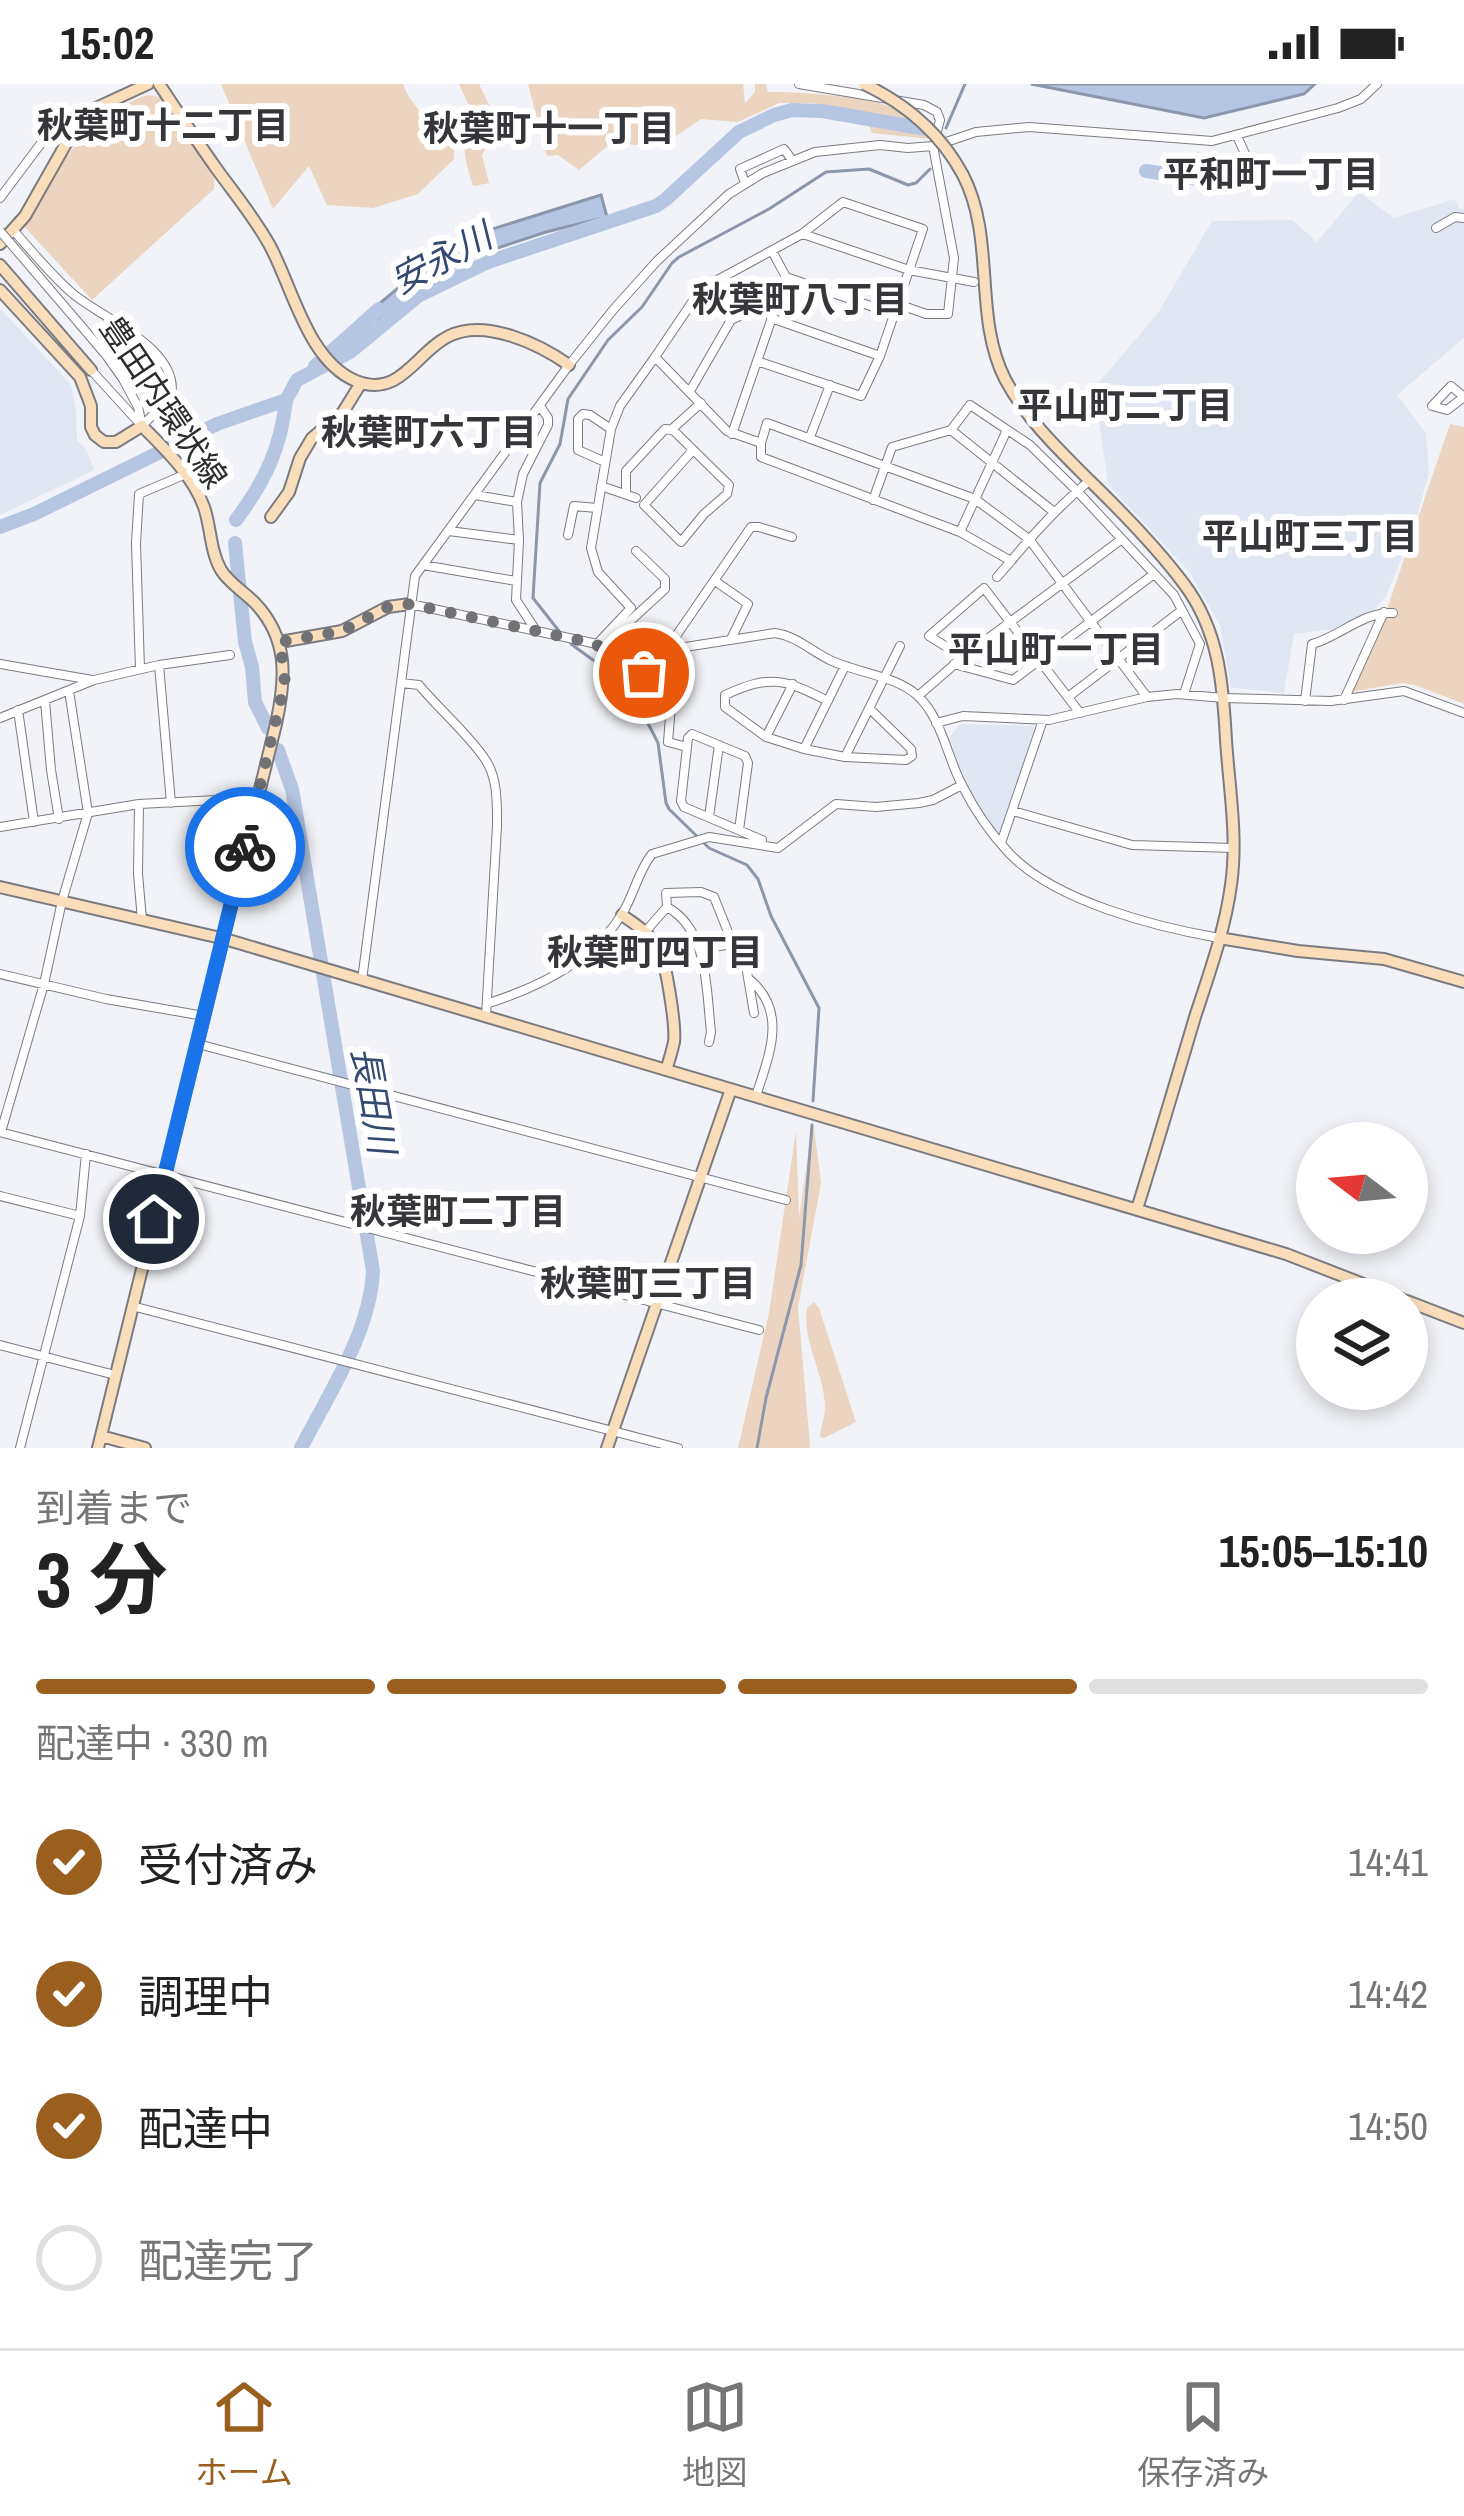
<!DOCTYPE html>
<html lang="ja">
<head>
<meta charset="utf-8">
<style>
  body { margin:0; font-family:"Archivo Narrow","Noto Sans JP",sans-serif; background:#f2f2f2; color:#222; height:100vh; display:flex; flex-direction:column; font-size:45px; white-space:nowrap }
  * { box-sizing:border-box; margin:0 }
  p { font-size:39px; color:#767676 }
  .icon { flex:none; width:66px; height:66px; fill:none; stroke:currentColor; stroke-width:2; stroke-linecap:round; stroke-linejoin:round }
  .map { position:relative; height:1364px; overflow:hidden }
  .side { display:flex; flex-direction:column; background:#fff; flex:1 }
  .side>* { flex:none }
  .needle { width:78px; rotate:286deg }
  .tools { position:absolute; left:1296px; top:1038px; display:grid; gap:24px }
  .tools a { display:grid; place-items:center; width:132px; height:132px; border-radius:50%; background:#fff; box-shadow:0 6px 18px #0003; font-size:60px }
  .pin { position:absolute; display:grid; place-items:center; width:102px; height:102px; color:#fff; margin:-51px; border:6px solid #fff; border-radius:50%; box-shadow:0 3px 12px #0007 }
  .courier { position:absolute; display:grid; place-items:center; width:120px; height:120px; margin:-60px; border:9px solid #1a73e8; border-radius:50%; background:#fff; color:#222; box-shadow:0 3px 15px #0007 }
  .overview em { font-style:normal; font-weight:700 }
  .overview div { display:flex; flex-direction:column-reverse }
  .overview { display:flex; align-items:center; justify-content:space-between; height:204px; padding:0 36px }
  h1 { font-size:78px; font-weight:700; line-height:90px }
  .bar { display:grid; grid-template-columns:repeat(4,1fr); gap:18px 12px; align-content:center; height:144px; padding:0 36px }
  .bar i { height:15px; border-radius:9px; background:#e0e0e0 }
  .bar .selected { background:#9a5f1f }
  .bar p { grid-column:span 4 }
  ol { padding:0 36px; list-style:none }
  li { display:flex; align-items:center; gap:36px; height:132px }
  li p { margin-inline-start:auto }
  li .icon { padding:12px; border-radius:50%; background:#9a5f1f; color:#fff; stroke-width:4 }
  li:last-child { color:#767676 }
  li i { width:66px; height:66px; border:6px solid #e0e0e0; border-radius:50% }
  .status { display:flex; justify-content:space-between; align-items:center; height:84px; padding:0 60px; background:#fff; direction:ltr }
  .status svg { height:33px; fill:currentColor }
  .dock { display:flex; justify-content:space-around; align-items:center; height:168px; border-top:3px solid #e0e0e0; background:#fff; font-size:33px; color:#767676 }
  .dock a { display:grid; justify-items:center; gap:6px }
  .dock .selected { color:#9a5f1f }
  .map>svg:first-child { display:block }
</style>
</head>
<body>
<div class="status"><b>15:02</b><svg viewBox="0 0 49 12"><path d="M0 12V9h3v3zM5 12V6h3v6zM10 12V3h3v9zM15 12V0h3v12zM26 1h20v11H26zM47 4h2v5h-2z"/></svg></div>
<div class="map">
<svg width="1464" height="1364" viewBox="0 0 1464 1364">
  <rect width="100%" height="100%" fill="#f1f3f8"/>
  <path fill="#e0e7f2" d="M1359 108 1394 134 1455 115 1459 124 1464 125V254L1397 311 1426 349 1429 389 1414 444 1386 512 1374 526 1340 544 1294 550 1284 609 1231 604 1220 541 1190 489 1108 400 1094 304 1158 229 1212 137 1292 136 1317 158Z
    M0 224 71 301 76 326 77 357 86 365 94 386 0 431Z
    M960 640 1035 642 1001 747 997 749 966 701 947 656Z"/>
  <path fill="#ebd4c0" d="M221 0H403C412 24 434 42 454 57V75L418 110 373 124 327 121 309 82 273 125Z
    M459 0H479L499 41 482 71 489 99 473 102C465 76 458 58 475 35Z
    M528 0H743L745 19 755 8V0H766L768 8C794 7 873 13 893 24 907 31 919 44 930 55L872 49 865 30 814 19H779L738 38 701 35 673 54 636 61 611 59 579 86 558 71 547 72Z
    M147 11 160 13 214 93V105L92 216 21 139C54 89 87 31 147 11Z
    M1450 340 1464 343V620L1415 601 1403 599 1349 608 1385 531Z
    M813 1036 821 1099 798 1223 810 1362 809 1364H738L769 1229 796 1047 799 1134Z
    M814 1218 819 1224 856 1338 824 1354 820 1353C820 1344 825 1334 825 1324 825 1290 802 1259 807 1224Z"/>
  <path fill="#b6c5e1" stroke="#8c97ab" stroke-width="3" d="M1031 0H1315L1304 10 1204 34Z
    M601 111 607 133 546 148 476 171 419 206 382 235H361L446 164 467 153Z"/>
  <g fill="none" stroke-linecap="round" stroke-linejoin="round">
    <path stroke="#8c97ab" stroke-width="3" d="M946 44 965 0
      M559 547 533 514 540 399 560 360 568 315 608 256 642 223 672 179 679 173 769 125 826 88 869 85 908 101 916 99 930 85
      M571 560 593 576 614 586 629 602 658 659 666 719 669 725 709 764 747 781 758 795 771 832 819 924 813 1017
      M757 1364 766 1314 801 1181 812 1041"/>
    <path stroke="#b6c5e1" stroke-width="14" d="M1146 87 1211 97
      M315 282 379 225
      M236 436C265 397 281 364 286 316
      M0 443 34 430 217 340 286 316 297 296 350 268 418 212 488 178 656 122 665 116 739 48 774 31 792 26 822 27 926 45
      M235 459 245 558 252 583 255 618 268 644
      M278 666 292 705 373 1187C370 1249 329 1309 301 1364"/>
    <g stroke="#7a7c81" stroke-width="10">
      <path id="street" d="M799 0 924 21 937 28 940 36 935 55
        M1237 52 1252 85 1261 87
        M937 61 976 48 1029 43 1212 57 1338 24 1361 15 1377 0
        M745 99 740 85 784 65 792 76
        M0 114 45 54 68 37 76 42
        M1436 144 1455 133 1464 134
        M13 146C32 167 50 190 72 209 101 234 181 265 171 312L142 342
        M803 150 909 186 974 198
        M772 167 786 193 894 230
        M771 234 880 272
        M757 277 861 312 880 272 923 145 843 118 802 150 701 205 655 273 727 347 761 359
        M91 286 142 342
        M123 295 138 323 142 341
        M1451 302 1464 313 1447 326 1432 322Z
        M690 307 731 236 776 215
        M671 346 701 319
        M951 346 1054 428
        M732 350 786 193
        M810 353 830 301
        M605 378 578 366V335L583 330 590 331 611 345
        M1089 397C1060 421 1035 448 1011 477L960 448 761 373V359L767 339 975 415 1029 455 1147 613
        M601 402 636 414
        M626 409V387L665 345 673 346 729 401 727 410 704 430 681 458 644 421 693 366
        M475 411 517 418
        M873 416 892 363 951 346 970 321 1030 361 1077 407 1174 511 1200 560 1184 610
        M449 447 519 456
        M960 448 1007 346
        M568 451 574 422 597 424
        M423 481 516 497
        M997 493 1011 477
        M715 497 748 520 732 553
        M410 520 597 560 635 565 666 566 775 549C797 552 812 568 832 577 859 589 895 592 917 611 942 634 947 673 962 701 974 725 991 750 1009 769 1054 817 1156 843 1219 854
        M535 545 516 516 519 456 517 418 523 390 548 341V334L540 322
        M598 559 631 524 598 488 591 464 611 345 620 322 655 273
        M606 559 665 505V495L636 467
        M597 560C611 580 637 582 657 594 663 598 667 603 672 608L668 658 687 663 688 654 692 650 745 672 748 679 739 746
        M667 565 751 443H759L792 453
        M963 573 929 552 984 504 1080 629
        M0 580 92 596
        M954 580 1013 596 1154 490
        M159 581 171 719
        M845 582 804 665 845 673 900 562
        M140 585 136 459 139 410 186 390
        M401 599 419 601C439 625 468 650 485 675 498 694 497 720 497 742L486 932
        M918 612 963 573 1122 455
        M1068 613 1181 527
        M1344 616 1384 528
        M45 617 51 686 59 735
        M1305 617 1312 560C1339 553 1364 527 1393 529
        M18 626 34 738
        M0 634 94 596 159 581 230 571
        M936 639 963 632 1049 636 1147 613 1177 610 1224 614 1331 617 1404 607 1464 629
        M766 653 793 600
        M687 663 681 717 684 723 762 756
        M804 665 766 653 725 623V611C771 590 784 595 828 617
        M845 673 906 676 912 672 911 665 870 625
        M139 720 138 790 142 836
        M1013 727 1132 761 1234 764
        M709 733 719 661
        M0 743 139 720 256 714
        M1001 759 1043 636
        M667 823C709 846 706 906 711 948L709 958
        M645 848 667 823 666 809 701 808 714 813 734 863 744 870 754 929
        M699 865 733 860
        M0 890 106 915 204 932
        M748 894C789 927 769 971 756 1012
        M362 896 415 492 569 281 613 226 657 177 729 110 763 89 815 68 880 61 908 64 933 62 954 174 948 230H926L898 220
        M489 919C539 903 594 876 622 830 634 811 638 787 652 770L709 753 778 764 836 720 876 723 919 719 933 716 962 701
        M198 960 786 1116
        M0 1048 759 1246
        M1 1048 44 900 62 817 88 729 69 607
        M0 1112 80 1132
        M132 1222 678 1364
        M0 1261 115 1291
        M20 1364 80 1132 86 1070"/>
    </g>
    <g stroke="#7a7c81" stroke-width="14">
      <path id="secondary" d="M159 0C178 28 196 56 216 84 234 109 254 133 269 160 292 201 307 277 356 297 400 315 416 268 449 252 485 234 539 260 569 281
        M963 91C996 155 973 232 1005 295 1025 333 1056 363 1086 393 1118 424 1158 465 1184 500 1219 546 1223 600 1226 656 1229 703 1238 753 1231 801 1225 846 1209 890 1195 933 1176 997 1157 1061 1137 1125
        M0 160 25 132 76 42 98 23 148 0
        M0 181 91 286
        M0 206 80 293 91 322V343L95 351 104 358H116L142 342C165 365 193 392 204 423 211 443 210 467 221 486 229 499 243 507 254 518 289 554 286 595 276 640L98 1364
        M271 433 289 408 300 374 312 354 343 328 361 299
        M280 558 342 547 388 523 410 520
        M0 803 225 855 1286 1170 1402 1215
        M622 831C635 840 649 849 658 863 666 876 676 942 674 958 672 967 669 977 666 986
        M1219 854 1298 867 1384 875 1464 898
        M1407 1217 1464 1239
        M101 1352 145 1364
        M607 1364 731 1005"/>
    </g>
    <use href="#street" stroke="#fff" stroke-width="8"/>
    <use href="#secondary" stroke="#faddbb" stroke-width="10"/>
    <g stroke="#7a7c81" stroke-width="10" stroke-linecap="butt">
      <path id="street-bridge" d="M0 147 106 271 123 295"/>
    </g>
    <g stroke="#7a7c81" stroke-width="14" stroke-linecap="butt">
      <path id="secondary-bridge" d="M864 0C906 20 941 50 963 91"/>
    </g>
    <use href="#street-bridge" stroke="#fff" stroke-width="8"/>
    <use href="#secondary-bridge" stroke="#faddbb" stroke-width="10"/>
  </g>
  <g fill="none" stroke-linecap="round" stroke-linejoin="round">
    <path stroke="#707275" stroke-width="12" stroke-dasharray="0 21.6" d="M245 763 285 599 280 558 342 547 388 523 410 520 597 560 600 566 644 589"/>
    <path stroke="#1a73e8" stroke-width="15" d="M154 1135 245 763"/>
  </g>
  <g text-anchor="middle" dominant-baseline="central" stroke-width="12" stroke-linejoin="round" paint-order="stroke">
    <g font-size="33" fill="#2b2c2e" stroke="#fff">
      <text transform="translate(164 318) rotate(56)">豊田内環状線</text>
    </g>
    <g font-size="36" font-weight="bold" fill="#34363a" stroke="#fff">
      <text x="163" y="41">秋葉町十二丁目</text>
      <text x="549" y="44">秋葉町十一丁目</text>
      <text x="1271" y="90">平和町一丁目</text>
      <text x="800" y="215">秋葉町八丁目</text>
      <text x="1125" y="321">平山町二丁目</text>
      <text x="429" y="348">秋葉町六丁目</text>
      <text x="1310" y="452">平山町三丁目</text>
      <text x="1056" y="565">平山町一丁目</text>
      <text x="655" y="868">秋葉町四丁目</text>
      <text x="458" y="1127">秋葉町二丁目</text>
      <text x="648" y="1199">秋葉町三丁目</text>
    </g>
    <g font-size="36" font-style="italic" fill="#354a72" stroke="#fff">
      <text transform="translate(441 174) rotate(-28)">安永川</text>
      <text transform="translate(374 1016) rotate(80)">長田川</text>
    </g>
  </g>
</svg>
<div class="tools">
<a><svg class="needle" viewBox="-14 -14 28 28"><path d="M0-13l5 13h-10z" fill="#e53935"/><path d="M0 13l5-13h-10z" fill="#767676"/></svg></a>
<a><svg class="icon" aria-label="layers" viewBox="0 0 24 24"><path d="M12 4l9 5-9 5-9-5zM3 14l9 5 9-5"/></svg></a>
</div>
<div class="pin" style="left:644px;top:589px;background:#ea580c"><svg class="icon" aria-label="bag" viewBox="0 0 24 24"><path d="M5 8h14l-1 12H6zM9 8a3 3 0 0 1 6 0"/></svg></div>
<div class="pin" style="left:154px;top:1135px;background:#1f2937"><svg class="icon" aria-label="home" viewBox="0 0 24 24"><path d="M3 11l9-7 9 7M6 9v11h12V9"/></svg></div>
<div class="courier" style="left:245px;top:763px"><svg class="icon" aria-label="bike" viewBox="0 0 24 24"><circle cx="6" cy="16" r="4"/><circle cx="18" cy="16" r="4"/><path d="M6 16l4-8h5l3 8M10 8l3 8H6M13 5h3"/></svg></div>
</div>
<section class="side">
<div class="overview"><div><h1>3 分</h1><p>到着まで</p></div><em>15:05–15:10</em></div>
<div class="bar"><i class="selected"></i><i class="selected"></i><i class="selected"></i><i></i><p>配達中 · 330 m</p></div>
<ol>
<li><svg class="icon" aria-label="check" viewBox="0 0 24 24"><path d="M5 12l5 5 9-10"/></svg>受付済み<p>14:41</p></li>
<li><svg class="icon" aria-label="check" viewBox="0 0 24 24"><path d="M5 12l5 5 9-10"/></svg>調理中<p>14:42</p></li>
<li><svg class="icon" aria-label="check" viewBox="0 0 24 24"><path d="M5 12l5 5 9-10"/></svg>配達中<p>14:50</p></li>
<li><i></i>配達完了</li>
</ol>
</section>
<nav class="dock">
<a class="selected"><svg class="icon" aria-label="home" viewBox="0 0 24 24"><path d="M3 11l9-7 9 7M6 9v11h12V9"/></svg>ホーム</a>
<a><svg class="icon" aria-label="map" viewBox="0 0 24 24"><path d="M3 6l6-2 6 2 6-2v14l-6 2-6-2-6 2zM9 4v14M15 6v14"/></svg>地図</a>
<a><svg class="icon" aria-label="saved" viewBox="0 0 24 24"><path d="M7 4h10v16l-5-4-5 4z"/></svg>保存済み</a>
</nav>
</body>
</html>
